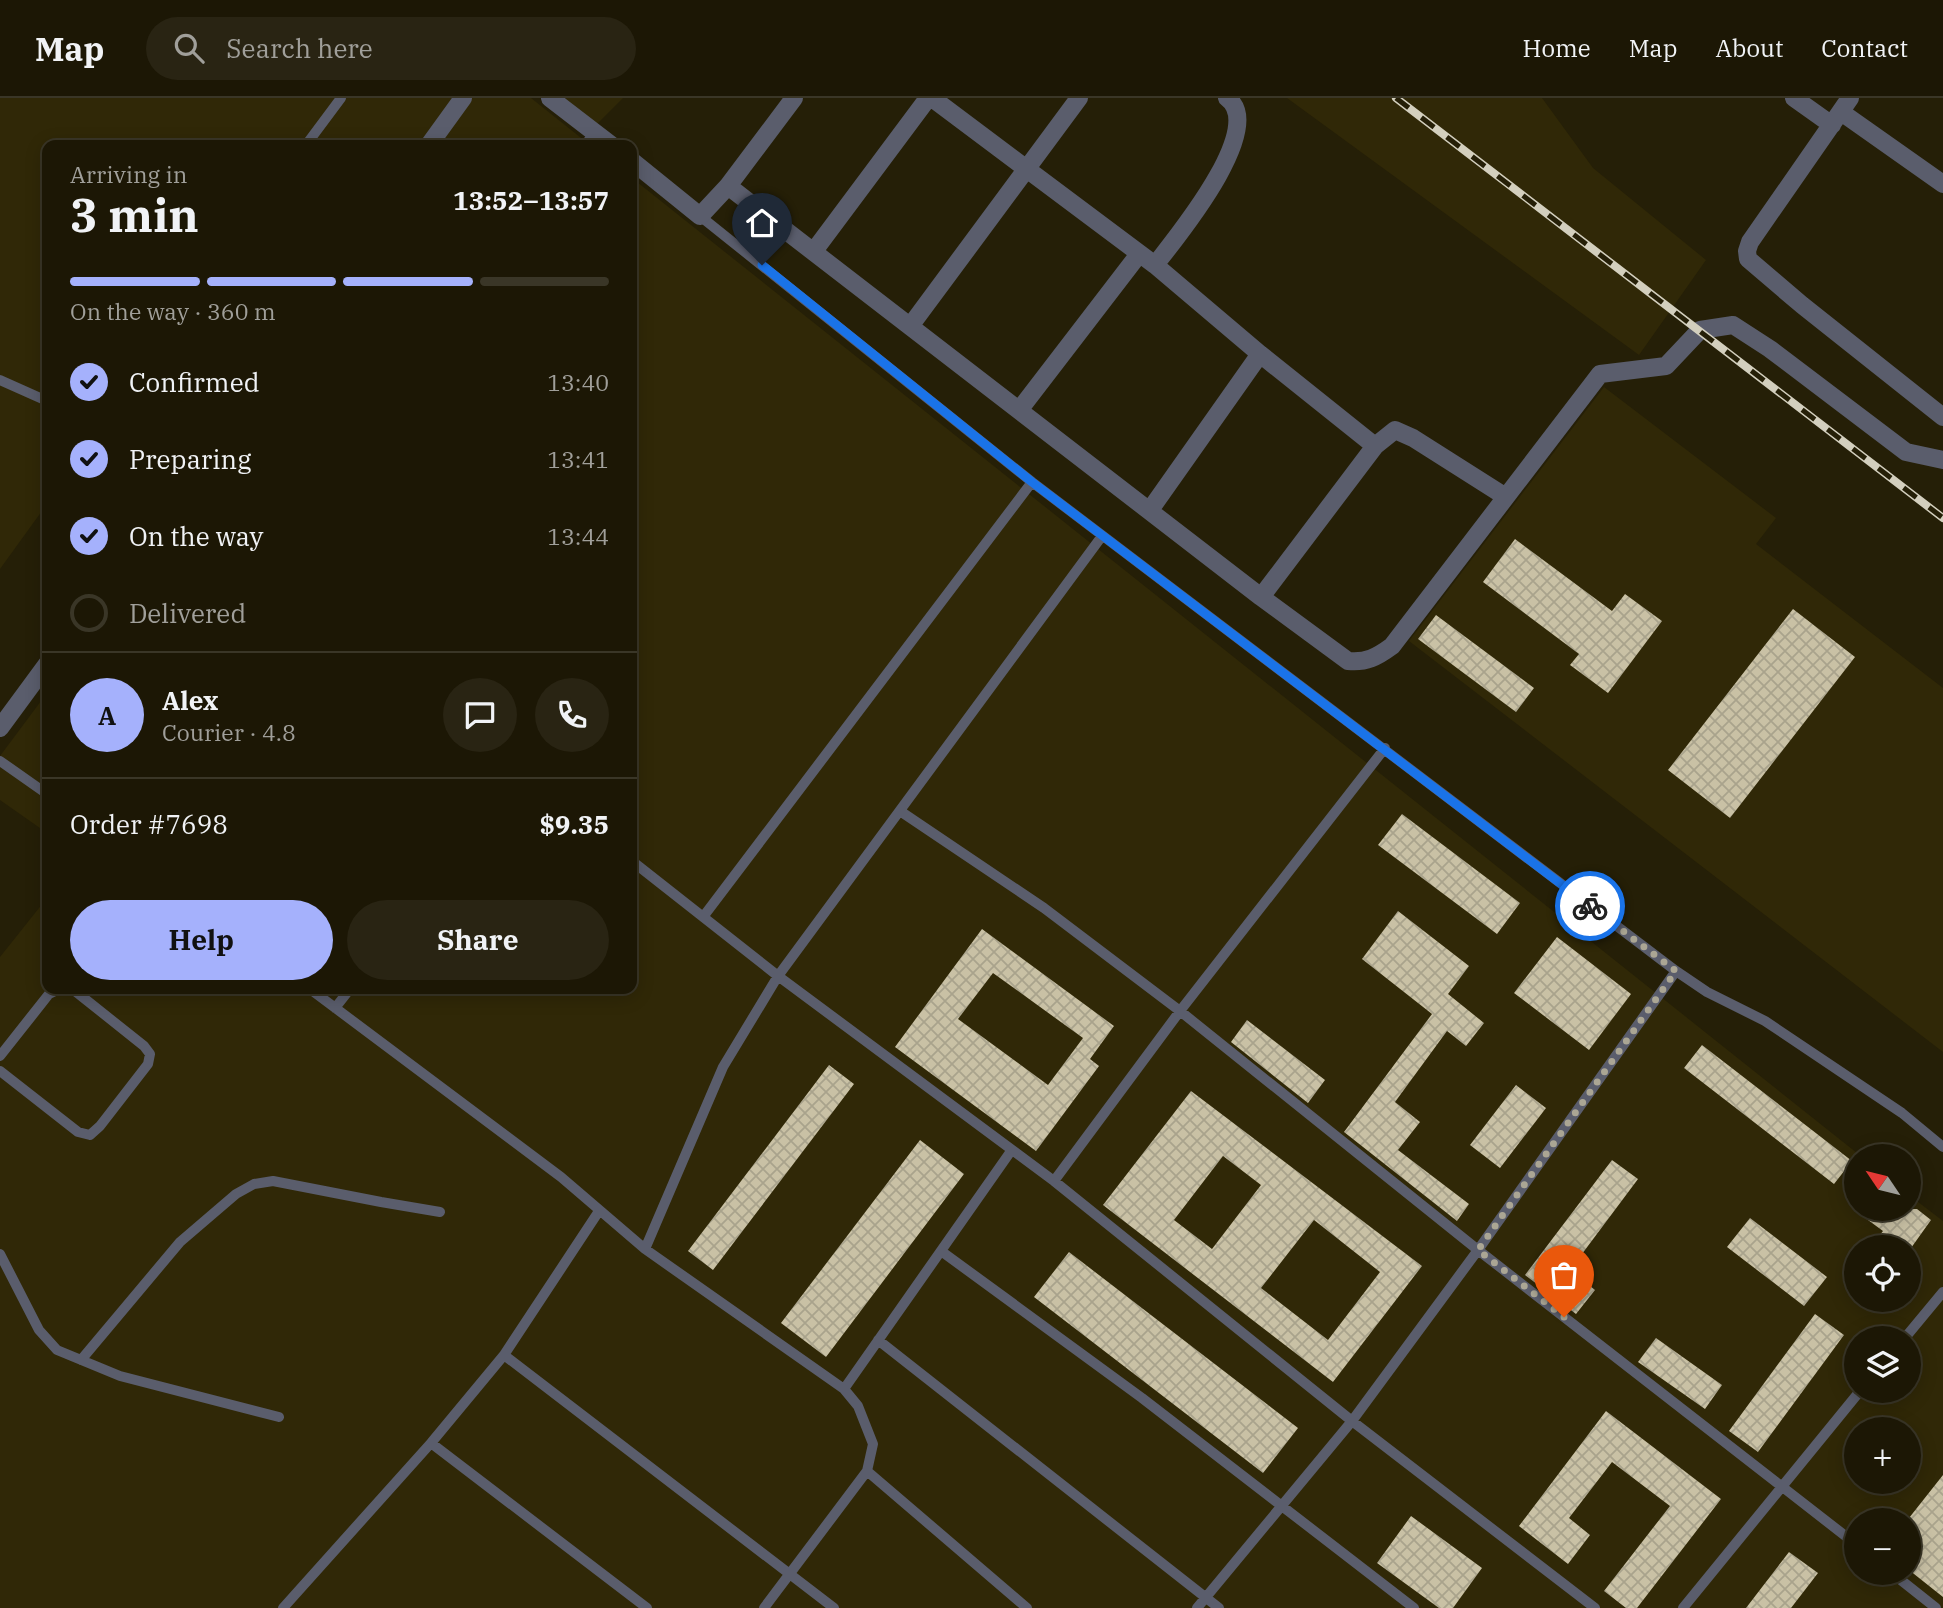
<!DOCTYPE html>
<html lang="en">
<head>
<meta charset="utf-8">
<style>
  body { margin:0; font-family:"IBM Plex Serif",serif; background:#292413; color:#f1f3f6; height:100vh; display:flex; flex-direction:column; font-size:26px; white-space:nowrap }
  * { box-sizing:border-box; margin:0 }
  p { font-size:23px; color:#a09f9a }
  .icon { flex:none; width:38px; height:38px; fill:none; stroke:currentColor; stroke-width:2; stroke-linecap:round; stroke-linejoin:round }
  .map { position:relative; flex:1; overflow:hidden }
  .panel { position:absolute; left:42px; top:42px; width:595px; height:854px; display:flex; flex-direction:column; background:#1c1705; border-radius:14px; box-shadow:0 4px 18px #0003,0 0 0 2px #3a3627 }
  .panel>* { flex:none }
  .needle { width:46px; rotate:305deg }
  .tools { position:absolute; left:1844px; top:1046px; display:grid; gap:14px }
  .tools a { display:grid; place-items:center; width:77px; height:77px; border-radius:50%; background:#1c1705; box-shadow:0 4px 18px #0003,0 0 0 2px #3a3627; font-size:35px }
  .pin { position:absolute; display:grid; place-items:center; width:60px; height:60px; color:#fff; margin:-72px -30px; border-radius:50% 50% 50% 0; rotate:-45deg; box-shadow:0 0 7px #0007 }
  .pin .icon { rotate:45deg }
  .courier { position:absolute; display:grid; place-items:center; width:70px; height:70px; margin:-35px; border:5px solid #1a73e8; border-radius:50%; background:#fff; color:#222; box-shadow:0 2px 9px #0007 }
  .headline em { font-style:normal; font-weight:700 }
  .headline div { display:flex; flex-direction:column-reverse }
  .headline { display:flex; align-items:center; justify-content:space-between; height:119px; padding:0 28px }
  h1 { font-size:46px; font-weight:700; line-height:52px }
  .bar { display:grid; grid-template-columns:repeat(4,1fr); gap:10px 7px; align-content:center; height:84px; padding:0 28px }
  .bar i { height:9px; border-radius:5px; background:#3a3627 }
  .bar .active { background:#a5b1fc }
  .bar p { grid-column:span 4 }
  .line { display:flex; align-items:center; gap:18px; padding:0 28px; border-top:2px solid #3a3627 }
  .line div { flex:1 }
  .round { display:grid; place-items:center; flex:none; width:74px; height:74px; border-radius:37px; background:#292413 }
  ol { padding:0 28px; list-style:none }
  li { display:flex; align-items:center; gap:21px; height:77px }
  li p { margin-inline-start:auto }
  li .icon { padding:7px; border-radius:50%; background:#a5b1fc; color:#111; stroke-width:4 }
  li:last-child { color:#a09f9a }
  li i { width:38px; height:38px; border:4px solid #3a3627; border-radius:50% }
  .primary-button { display:flex; gap:14px; margin-top:auto; padding:14px 28px }
  .primary-button a { flex:1; height:80px; border-radius:42px; background:#a5b1fc; color:#111; font-size:28px; font-weight:700; line-height:80px; text-align:center }
  .primary-button a+a { background:#292413; color:#f1f3f6 }
  header { display:flex; align-items:center; gap:42px; box-sizing:border-box; height:98px; padding:0 35px; background:#1c1705; border-bottom:2px solid #3a3627 }
  header strong { font-size:33px }
  nav { display:flex; gap:38px; margin-inline-start:auto; font-size:24px }
  .search { width:490px; height:63px; background:#292413; display:flex; align-items:center; gap:18px; box-sizing:border-box; padding:0 24px; border-radius:38px; color:#a09f9a; font-size:26px }
  .map>svg:first-child { display:block }
</style>
</head>
<body>
<header>
<strong>Map</strong>
<div class="search"><svg class="icon" aria-label="search" viewBox="0 0 24 24"><circle cx="10" cy="10" r="6"/><path d="M15 15l6 6"/></svg>Search here</div>
<nav><a>Home</a><a>Map</a><a>About</a><a>Contact</a></nav>
</header>
<div class="map">
<svg width="1943" height="1510" viewBox="0 0 1943 1510">
  <defs>
    <pattern id="building-cross-hatch" width="8" height="8" patternUnits="userSpaceOnUse" patternTransform="scale(1.75)"><rect width="8" height="8" fill="#c9c1a5"/><path d="M0 0l8 8M0 8l8-8" fill="none" stroke="#a9a38c"/></pattern>
  </defs>
  <rect width="100%" height="100%" fill="#251f07"/>
  <path fill="#302807" fill-rule="evenodd" d="M0 0H531L590 47H47V406L0 471Z
    M542 0H623L588 35Z
    M1287 0H1542L1593 70 1706 162 1639 257Z
    M632 80 1862 1059H1857V1111H1909V1097L1943 1123V1510H0V859L47 800V891H632ZM1857 1150H1909V1202H1857ZM1857 1241H1909V1293H1857ZM1857 1332H1909V1384H1857ZM1857 1423H1909V1475H1857Z
    M1604 289 1776 420 1756 446 1943 590V954L1409 543Z
    M47 595V735L0 702V658Z"/>
  <path fill="url(#building-cross-hatch)" fill-rule="evenodd" d="M1515 441 1612 513 1625 496 1662 523 1608 595 1570 567 1579 556 1483 484Z
    M1793 511 1855 559 1730 720 1668 672Z
    M1436 517 1534 590 1516 614 1418 541Z
    M1402 716 1520 805 1497 836 1378 747Z
    M1398 813 1469 868 1448 896 1484 925 1466 948 1447 933 1395 1004 1420 1024 1398 1052 1469 1106 1457 1123 1344 1034 1432 916 1362 861Z
    M982 831 1114 928 1090 961 1099 968 1036 1053 895 949ZM993 875 1083 940 1048 987 958 921Z
    M1557 839 1631 896 1589 952 1514 895Z
    M1247 922 1325 982 1308 1005 1231 944Z
    M1702 947 1852 1063 1834 1086 1684 970Z
    M829 967 854 986 713 1172 688 1153Z
    M1516 987 1546 1010 1500 1070 1470 1047Z
    M1191 993 1422 1168 1333 1284 1103 1107ZM1223 1058 1261 1087 1212 1151 1174 1122ZM1314 1122 1380 1174 1328 1242 1261 1190Z
    M920 1042 964 1076 826 1259 781 1225Z
    M1612 1062 1638 1081 1570 1172 1595 1192 1576 1216 1525 1177Z
    M1853 1111H1917L1931 1122 1911 1150H1870L1883 1133Z
    M1750 1120 1827 1179 1804 1208 1727 1149Z
    M1069 1154 1298 1330 1263 1375 1034 1199Z
    M1815 1216 1844 1237 1758 1354 1729 1333Z
    M1656 1240 1722 1287 1705 1311 1638 1264Z
    M1606 1313 1721 1401 1637 1510H1626L1604 1493 1670 1408 1612 1364 1569 1420 1590 1437 1568 1466 1519 1428Z
    M1943 1377V1499L1909 1472V1420Z
    M1411 1418 1482 1470 1453 1510H1439L1377 1465Z
    M1789 1454 1818 1475 1791 1510H1746Z"/>
  <g fill="none" stroke-linecap="round" stroke-linejoin="round">
    <path stroke="#5a5d6c" stroke-width="10" d="M306 47 341 0
      M585 47 595 34
      M700 118 1032 384 1676 873 1707 894 1765 923 1902 1015 1943 1049
      M0 282 47 303
      M0 663 47 696
      M900 713 1044 810 1180 913 1478 1152 1857 1447
      M632 763 778 878 1054 1083 1352 1323 1595 1510
      M703 819 1032 384
      M310 891 561 1079 645 1151 844 1291 858 1308 873 1346 867 1373 764 1510
      M335 910 350 891
      M0 958 49 896 59 891
      M0 973 78 1034 90 1037 100 1028 148 966 150 956 144 948 75 893 68 891
      M1054 1083 1180 913 1385 650
      M645 1151 723 969 778 878 1102 438
      M941 1153 1142 1300 1414 1510
      M0 1156 39 1232 57 1252 120 1278 279 1319
      M1904 1241 1943 1194
      M878 1242 1219 1510
      M504 1257 834 1510
      M81 1262 180 1144 236 1096 254 1086 273 1083 381 1104 440 1114
      M844 1291 1011 1053
      M431 1345 647 1510
      M867 1373 1027 1510
      M1892 1475 1936 1510
      M283 1510 431 1345 504 1257 599 1113
      M1197 1510 1352 1323 1478 1152 1676 873
      M1683 1510 1860 1293"/>
    <path stroke="#5a5d6c" stroke-width="18" d="M550 0 611 47
      M932 0 1155 167 1260 256 1375 348
      M1794 0 1832 27
      M1850 0 1750 144 1747 153 1748 161 1802 207 1943 319
      M1841 14 1943 86
      M429 47 463 0
      M632 63 700 118 728 88 794 0
      M728 88 1261 499 1348 563C1366 565 1377 559 1392 548L1600 276 1666 268 1700 232 1733 227 1770 251 1906 354 1943 362
      M814 153 928 0
      M1155 167C1176 140 1268 29 1227 0
      M911 227 1079 0
      M1020 311 1139 156
      M1150 412 1260 256
      M1261 499 1375 348 1395 332 1413 340 1506 399
      M0 630 47 566"/>
    <g stroke="#d3cfbe" stroke-width="8">
      <path id="rail" d="M1396 0 1943 420"/>
    </g>
    <use href="#rail" stroke="#251f07" stroke-width="5" stroke-dasharray="16" stroke-linecap="butt"/>
  </g>
  <g fill="none" stroke-linecap="round" stroke-linejoin="round">
    <path stroke="#aba694" stroke-width="7" stroke-dasharray="0 12.6" d="M1564 1219 1478 1152 1676 873 1590 808"/>
    <path stroke="#1a73e8" stroke-width="9" d="M762 167 1032 384 1590 808"/>
  </g>
</svg>
<div class="tools">
<a><svg class="needle" viewBox="-14 -14 28 28"><path d="M0-13l5 13h-10z" fill="#e53935"/><path d="M0 13l5-13h-10z" fill="#a09f9a"/></svg></a>
<a><svg class="icon" aria-label="locate" viewBox="0 0 24 24"><circle cx="12" cy="12" r="6"/><path d="M12 2v4M12 18v4M2 12h4M18 12h4"/></svg></a>
<a><svg class="icon" aria-label="layers" viewBox="0 0 24 24"><path d="M12 4l9 5-9 5-9-5zM3 14l9 5 9-5"/></svg></a>
<a>+</a>
<a>−</a>
</div>
<div class="pin" style="left:1564px;top:1219px;background:#ea580c"><svg class="icon" aria-label="bag" viewBox="0 0 24 24"><path d="M5 8h14l-1 12H6zM9 8a3 3 0 0 1 6 0"/></svg></div>
<div class="pin" style="left:762px;top:167px;background:#1f2937"><svg class="icon" aria-label="home" viewBox="0 0 24 24"><path d="M3 11l9-7 9 7M6 9v11h12V9"/></svg></div>
<div class="courier" style="left:1590px;top:808px"><svg class="icon" aria-label="bike" viewBox="0 0 24 24"><circle cx="6" cy="16" r="4"/><circle cx="18" cy="16" r="4"/><path d="M6 16l4-8h5l3 8M10 8l3 8H6M13 5h3"/></svg></div>
<section class="panel">
<div class="headline"><div><h1>3 min</h1><p>Arriving in</p></div><em>13:52–13:57</em></div>
<div class="bar"><i class="active"></i><i class="active"></i><i class="active"></i><i></i><p>On the way · 360 m</p></div>
<ol>
<li><svg class="icon" aria-label="check" viewBox="0 0 24 24"><path d="M5 12l5 5 9-10"/></svg>Confirmed<p>13:40</p></li>
<li><svg class="icon" aria-label="check" viewBox="0 0 24 24"><path d="M5 12l5 5 9-10"/></svg>Preparing<p>13:41</p></li>
<li><svg class="icon" aria-label="check" viewBox="0 0 24 24"><path d="M5 12l5 5 9-10"/></svg>On the way<p>13:44</p></li>
<li><i></i>Delivered</li>
</ol>
<div class="line" style="height:126px"><b class="round" style="background:#a5b1fc;color:#111">A</b><div><b>Alex</b><p>Courier · 4.8</p></div><a class="round"><svg class="icon" aria-label="chat" viewBox="0 0 24 24"><path d="M4 5h16v11H9l-5 4z"/></svg></a><a class="round"><svg class="icon" aria-label="phone" viewBox="0 0 24 24"><path d="M5 4h4l2 5-3 2q2 4 5 5l2-3 5 2v4C11 20 4 13 5 4z"/></svg></a></div>
<div class="line" style="height:91px"><div>Order #7698</div><b>$9.35</b></div>
<div class="primary-button"><a>Help</a><a>Share</a></div>
</section>
</div>
</body>
</html>
